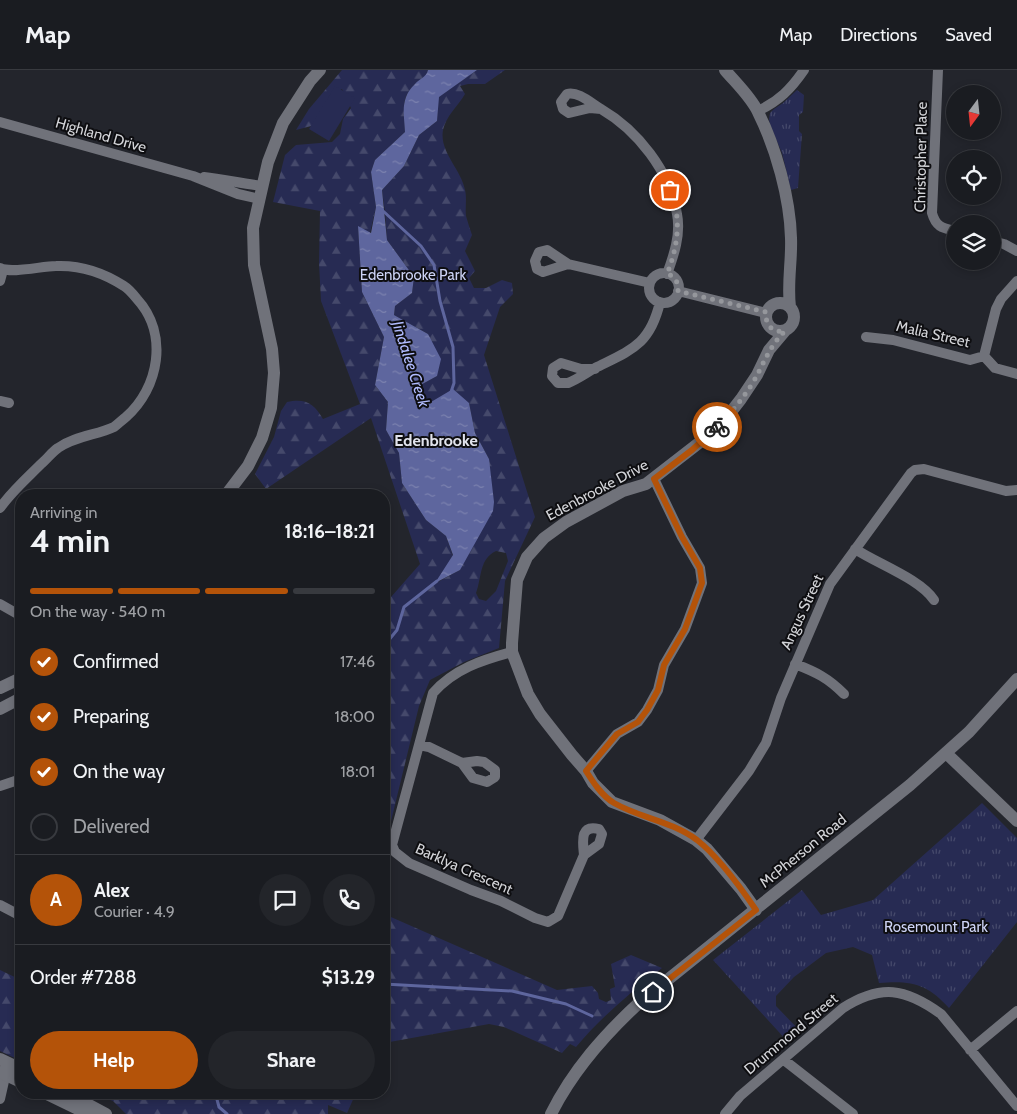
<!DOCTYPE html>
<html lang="en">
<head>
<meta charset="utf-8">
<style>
  body { margin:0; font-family:Cabin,sans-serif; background:#23252a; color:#f1f3f6; height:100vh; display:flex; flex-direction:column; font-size:19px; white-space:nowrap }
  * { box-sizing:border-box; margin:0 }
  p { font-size:16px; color:#9fa1a5 }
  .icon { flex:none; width:28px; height:28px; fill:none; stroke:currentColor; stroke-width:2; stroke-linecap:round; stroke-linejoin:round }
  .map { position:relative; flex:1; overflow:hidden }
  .details { position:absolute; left:15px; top:419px; width:375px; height:610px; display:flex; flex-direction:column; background:#1a1c21; border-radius:20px; box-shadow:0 2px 8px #0003,0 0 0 1px #383a3f }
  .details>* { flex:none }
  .needle { width:32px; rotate:195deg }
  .fabs { position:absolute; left:946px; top:15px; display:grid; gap:10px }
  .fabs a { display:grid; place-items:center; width:55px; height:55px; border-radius:50%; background:#1a1c21; box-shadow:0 2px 8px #0003,0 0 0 1px #383a3f; font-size:25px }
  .pin { position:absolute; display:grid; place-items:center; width:42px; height:42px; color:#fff; margin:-21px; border:2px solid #fff; border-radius:50%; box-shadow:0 1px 5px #0007 }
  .courier { position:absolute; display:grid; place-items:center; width:50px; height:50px; margin:-25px; border:4px solid #b45309; border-radius:50%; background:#fff; color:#222; box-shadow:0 1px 6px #0007 }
  .summary em { font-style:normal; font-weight:700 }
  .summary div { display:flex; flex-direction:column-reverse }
  .summary { display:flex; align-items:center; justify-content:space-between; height:85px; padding:0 15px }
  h1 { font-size:32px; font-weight:700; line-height:38px }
  .bar { display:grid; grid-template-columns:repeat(4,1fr); gap:8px 5px; align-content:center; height:60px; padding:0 15px }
  .bar i { height:6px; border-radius:4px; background:#383a3f }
  .bar .on { background:#b45309 }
  .bar p { grid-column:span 4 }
  .line { display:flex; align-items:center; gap:12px; padding:0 15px; border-top:1px solid #383a3f }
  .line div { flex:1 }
  .round { display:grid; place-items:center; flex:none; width:52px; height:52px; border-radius:26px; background:#23252a }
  ol { padding:0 15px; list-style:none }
  li { display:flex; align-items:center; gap:15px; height:55px }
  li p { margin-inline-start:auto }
  li .icon { padding:5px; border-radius:50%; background:#b45309; color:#fff; stroke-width:4 }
  li:last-child { color:#9fa1a5 }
  li i { width:28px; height:28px; border:2px solid #383a3f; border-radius:50% }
  .button { display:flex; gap:10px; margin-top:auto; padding:10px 15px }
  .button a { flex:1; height:58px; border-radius:30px; background:#b45309; color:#fff; font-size:20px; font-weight:700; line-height:58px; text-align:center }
  .button a+a { background:#23252a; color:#f1f3f6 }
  header { display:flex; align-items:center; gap:30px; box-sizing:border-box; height:70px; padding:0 25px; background:#1a1c21; border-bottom:1px solid #383a3f }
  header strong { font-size:24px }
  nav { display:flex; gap:28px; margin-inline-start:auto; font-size:18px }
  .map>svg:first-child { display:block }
</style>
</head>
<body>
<header>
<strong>Map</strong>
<nav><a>Map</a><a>Directions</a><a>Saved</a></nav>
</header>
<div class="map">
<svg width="1017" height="1044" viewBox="0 0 1017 1044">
  <defs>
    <pattern id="grass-tufts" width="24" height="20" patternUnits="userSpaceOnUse" patternTransform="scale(1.25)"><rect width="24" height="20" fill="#272b53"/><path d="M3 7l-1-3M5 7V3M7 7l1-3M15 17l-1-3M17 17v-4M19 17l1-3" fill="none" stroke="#45496b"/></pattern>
    <pattern id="forest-firs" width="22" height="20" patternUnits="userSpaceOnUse" patternTransform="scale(1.25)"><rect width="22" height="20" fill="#272b53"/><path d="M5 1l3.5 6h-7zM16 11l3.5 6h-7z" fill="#45496b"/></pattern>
    <pattern id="water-ripples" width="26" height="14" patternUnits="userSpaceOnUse" patternTransform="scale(1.25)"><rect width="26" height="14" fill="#5e669e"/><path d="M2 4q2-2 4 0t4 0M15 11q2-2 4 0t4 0" fill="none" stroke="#7c82af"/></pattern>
  </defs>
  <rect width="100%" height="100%" fill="#23252c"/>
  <path fill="url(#grass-tufts)" d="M797 20 804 25 803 42 799 45V61L802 64 798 118 791 120 782 83 770 55 769 49 770 43 774 39 783 33Z
    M982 733 1017 768V852L949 938C928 914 911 910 879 913L872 885 853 877 826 883 794 907 776 926V936L800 961 788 972 713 890 802 820 821 845 873 830Z"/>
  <path fill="url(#forest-firs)" fill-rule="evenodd" d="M342 0H428L427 5C399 25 404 31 405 62L375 90 371 102 376 137 370 163 358 157 362 222 384 267 375 315 388 332 386 360 399 383 402 413 426 450 446 466 453 486 436 513 460 500 489 389 475 363 469 333 431 332 418 328 415 318 437 306 428 264 394 245 395 236 412 223 414 207 387 170 385 142 382 120 404 96 419 65 437 51 438 27 477 0H505L485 14H468L460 16 465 24C458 36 446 46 443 60 439 82 461 99 465 120 467 128 465 138 466 146 468 153 470 159 472 165L465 181 475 201 469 208 474 218H486L502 210 512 213 513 224 500 237 484 285 535 447 505 511 499 578 464 592 430 610 419 636 384 780V535L420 494 371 348 266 419 255 404 274 367 281 341 287 332C305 328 314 333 323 349L360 334 321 231 319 193 320 141 273 132 285 85 296 75 332 72 340 64 343 49 351 38 342 19 330 25 315 55 296 60 309 39ZM496 481 506 483 508 491 496 521 486 531 479 529 476 523C482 507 479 489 496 481Z
    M384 844 557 920 592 916 598 923 599 929 606 932 611 930 610 919 615 917 611 894 631 885 662 898C631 922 601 947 576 977L570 974 562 983 504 957 489 954 384 973Z
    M0 900 21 910V991L0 981Z
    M92 1023 356 1022V1023L347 1043 328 1035V1044H126L113 1031Z"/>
  <path fill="#272b53" d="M335 16 355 28 329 71 309 59Z"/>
  <path fill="url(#water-ripples)" d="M428 0H477L439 27 437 51 419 65 404 96 382 120 387 170 414 207 412 223 395 236 394 245 428 264 441 289 437 306 415 318 418 328 431 332 453 319 469 333 475 363 489 389 494 432 493 441 460 500 435 513 453 485 446 466 426 450 402 413 399 383 386 360 388 332 375 315 384 267 362 222 358 156 371 163 376 137 371 102 375 90 405 62C404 43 400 28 415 14 420 8 426 8 428 0Z"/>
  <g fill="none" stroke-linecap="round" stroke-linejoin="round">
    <path stroke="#5e669e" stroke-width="3" d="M382 140 421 176 434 195 440 231 453 277 454 313 451 322
      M384 576 397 560 404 537 437 511
      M384 914 512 921 566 934 592 946
      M215 1022 219 1037 227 1044"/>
    <path stroke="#70727a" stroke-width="10" d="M938 0 932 143C936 157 942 158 955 161
      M601 39 590 38 569 43 563 39 561 32 567 24C578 21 591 33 601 39 637 60 670 101 677 144 681 164 674 185 667 204
      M758 41C779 31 791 19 804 0
      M0 52 193 106 238 124 260 129
      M204 107C224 109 243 114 263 116
      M992 171 1004 174 1017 181
      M568 194 543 202 537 199 535 191 539 182 547 180 568 194 650 213
      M0 198C11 204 42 196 56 196 80 195 104 203 124 216 129 219 133 224 137 229 169 264 159 318 126 347 122 350 118 354 114 357 97 365 75 366 58 378 52 382 47 389 41 394 27 408 11 422 0 438
      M649 218a15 15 0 1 1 30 0a15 15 0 1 1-30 0Z
      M0 211 3 200
      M678 221 766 243
      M866 267 893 270 970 290 984 286 995 298 1017 304
      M984 286 996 239 1001 229 1017 211
      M595 299H581L561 293 553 298 552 306 558 313H568C578 309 586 303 595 298 631 280 650 275 660 232
      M0 331 9 333
      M855 479C878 494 920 509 934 530
      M0 534 21 546
      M512 582C482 590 454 599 433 623L392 775 395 782 409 793 471 820 501 831 535 848 548 852 558 846 584 785 599 774 602 764 599 759C579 754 583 773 584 785
      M795 594C816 602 828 608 844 624
      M419 675 429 677 462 693
      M477 691 484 692 495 700V707L487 712 473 708 462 693Z
      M586 701 617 664 638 652 647 640 658 620 664 595 685 559 702 513 700 498 682 467 654 409
      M0 716 21 709
      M696 770 749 701 766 673 781 628 830 514 911 403 915 400 924 399 1006 421 1017 420
      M0 835 21 846
      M970 980 1017 941
      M784 990 853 1044
      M0 1029 7 998
      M725 1044 740 1026 843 938C881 914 905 918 941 944L1017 1036"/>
    <path stroke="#70727a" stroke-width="12" d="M725 0C736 13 751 27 758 42 776 78 790 128 791 168 792 191 787 213 790 237
      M766 247a14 14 0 1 1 28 0a14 14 0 1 1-28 0Z
      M226 425 248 396 262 368 271 338 274 303 272 279 254 195 253 158 268 92 283 53 310 11 320 0
      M0 618 21 608
      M0 639 21 628
      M946 683 1017 751
      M756 840 741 819 707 779 696 770 660 750 612 732 593 713 586 701 572 685 540 644 528 624 512 582V573L517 510 527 487 544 468 566 452 623 421 646 414 704 369 727 347 741 329 757 305 769 280 785 261
      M0 989 21 999
      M0 1002 21 1012
      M43 1022 88 1044
      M65 1022 106 1044
      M551 1044C573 1000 604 965 640 932L910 715 969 662 1017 609"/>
  </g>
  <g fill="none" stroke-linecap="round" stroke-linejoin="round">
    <path stroke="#95979c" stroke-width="5" stroke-dasharray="0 9" d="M670 120C682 148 678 176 667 204 675 206 679 213 678 221L766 242C765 255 772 263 785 261 768 278 764 294 752 314 742 330 730 344 717 357"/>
    <path stroke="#b45309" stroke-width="6" d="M653 922 756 840C741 818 719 787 697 770 671 751 640 748 614 733 602 726 593 712 586 701L617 664 638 652 647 640 658 620 664 595 685 559 702 513 700 498 682 467 654 409 692 380 717 357"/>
  </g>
  <g text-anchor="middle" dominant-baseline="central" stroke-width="4" stroke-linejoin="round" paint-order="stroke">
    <g font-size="15" fill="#d3d4d8" stroke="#0e0e11">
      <text transform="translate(101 65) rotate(16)">Highland Drive</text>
      <text transform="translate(921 87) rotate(-89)">Christopher Place</text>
      <text transform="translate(933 264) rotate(13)">Malia Street</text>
      <text transform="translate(597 420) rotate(-28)">Edenbrooke Drive</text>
      <text transform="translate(802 542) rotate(-65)">Angus Street</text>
      <text transform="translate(803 781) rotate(-39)">McPherson Road</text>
      <text transform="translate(464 799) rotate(24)">Barklya Crescent</text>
      <text transform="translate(791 964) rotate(-40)">Drummond Street</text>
    </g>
    <g font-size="15" fill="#cdd3f5" stroke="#0e0e11">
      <text x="413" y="205">Edenbrooke Park</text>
      <text x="936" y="857">Rosemount Park</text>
    </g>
    <g font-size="16" font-style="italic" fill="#b1bcff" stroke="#0e0e11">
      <text transform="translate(411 294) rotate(72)">Jindalee Creek</text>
    </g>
    <g font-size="16" font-weight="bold" fill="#e2e4ed" stroke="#0e0e11">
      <text x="436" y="370">Edenbrooke</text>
    </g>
  </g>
</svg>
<div class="fabs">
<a><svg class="needle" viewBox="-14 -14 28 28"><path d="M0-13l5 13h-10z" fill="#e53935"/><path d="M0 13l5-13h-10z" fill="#9fa1a5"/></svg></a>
<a><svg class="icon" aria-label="locate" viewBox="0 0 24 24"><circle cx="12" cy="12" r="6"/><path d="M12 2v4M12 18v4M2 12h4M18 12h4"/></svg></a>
<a><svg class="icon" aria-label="layers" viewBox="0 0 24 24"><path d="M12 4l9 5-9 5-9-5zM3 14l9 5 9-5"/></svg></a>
</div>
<div class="pin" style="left:670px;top:120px;background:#ea580c"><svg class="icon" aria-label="bag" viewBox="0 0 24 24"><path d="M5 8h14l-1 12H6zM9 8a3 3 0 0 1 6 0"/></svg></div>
<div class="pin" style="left:653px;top:922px;background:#1f2937"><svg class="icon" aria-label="home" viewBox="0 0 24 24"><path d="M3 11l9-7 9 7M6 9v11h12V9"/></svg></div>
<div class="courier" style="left:717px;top:357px"><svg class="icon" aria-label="bike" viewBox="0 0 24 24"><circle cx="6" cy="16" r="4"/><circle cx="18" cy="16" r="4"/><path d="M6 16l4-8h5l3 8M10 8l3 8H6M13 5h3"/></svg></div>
<section class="details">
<div class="summary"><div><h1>4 min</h1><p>Arriving in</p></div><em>18:16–18:21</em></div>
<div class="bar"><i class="on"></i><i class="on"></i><i class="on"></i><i></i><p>On the way · 540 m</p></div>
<ol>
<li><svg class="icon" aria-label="check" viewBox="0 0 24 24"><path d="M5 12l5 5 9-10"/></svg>Confirmed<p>17:46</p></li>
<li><svg class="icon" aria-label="check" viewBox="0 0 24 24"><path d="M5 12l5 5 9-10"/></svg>Preparing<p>18:00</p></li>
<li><svg class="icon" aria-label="check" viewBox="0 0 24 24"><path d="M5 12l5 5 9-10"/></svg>On the way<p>18:01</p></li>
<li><i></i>Delivered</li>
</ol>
<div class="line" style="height:90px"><b class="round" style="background:#b45309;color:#fff">A</b><div><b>Alex</b><p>Courier · 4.9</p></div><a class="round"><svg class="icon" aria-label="chat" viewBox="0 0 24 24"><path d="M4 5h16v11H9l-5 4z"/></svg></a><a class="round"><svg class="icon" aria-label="phone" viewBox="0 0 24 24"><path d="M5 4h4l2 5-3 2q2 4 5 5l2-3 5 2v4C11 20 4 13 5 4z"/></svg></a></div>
<div class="line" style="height:65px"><div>Order #7288</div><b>$13.29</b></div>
<div class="button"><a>Help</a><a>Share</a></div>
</section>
</div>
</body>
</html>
